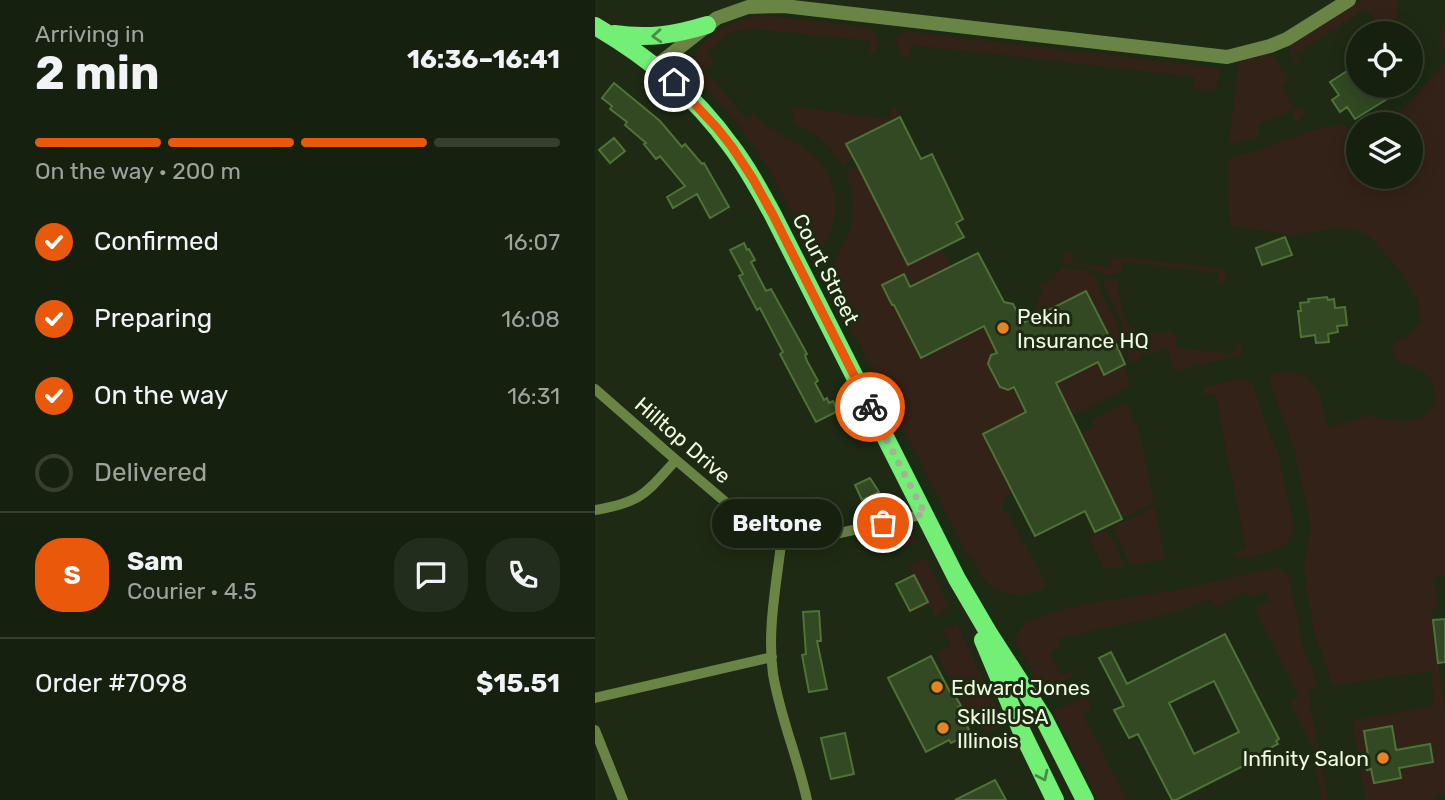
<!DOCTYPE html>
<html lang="en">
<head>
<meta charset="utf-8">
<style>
  body { margin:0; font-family:Rubik,sans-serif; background:#232d1d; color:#f1f3f6; height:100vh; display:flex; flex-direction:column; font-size:26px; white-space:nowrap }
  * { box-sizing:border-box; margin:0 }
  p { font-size:23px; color:#9ea39e }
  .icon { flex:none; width:38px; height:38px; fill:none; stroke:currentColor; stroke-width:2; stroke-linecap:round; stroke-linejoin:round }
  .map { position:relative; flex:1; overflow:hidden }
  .drawer { display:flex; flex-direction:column; background:#16200f; width:595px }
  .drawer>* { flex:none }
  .controls { position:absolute; left:751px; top:21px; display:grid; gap:14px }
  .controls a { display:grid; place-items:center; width:77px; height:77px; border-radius:50%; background:#16200f; box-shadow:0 4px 18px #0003,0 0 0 2px #353e2f; font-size:35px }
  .pin { position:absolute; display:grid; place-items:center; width:60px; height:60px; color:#fff; margin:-30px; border:4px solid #fff; border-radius:50%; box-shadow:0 2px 7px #0007 }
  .courier { position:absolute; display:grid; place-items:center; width:70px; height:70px; margin:-35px; border:5px solid #ea580c; border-radius:50%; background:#fff; color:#222; box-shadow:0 2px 9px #0007 }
  .bubble { position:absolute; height:49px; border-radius:24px; background:#16200f; box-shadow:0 4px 18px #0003,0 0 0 2px #353e2f; font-size:23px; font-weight:700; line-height:49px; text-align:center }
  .overview em { font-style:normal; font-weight:700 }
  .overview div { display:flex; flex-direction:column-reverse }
  .overview { display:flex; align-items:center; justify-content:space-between; height:119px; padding:0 35px }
  h1 { font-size:46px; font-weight:700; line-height:52px }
  .bar { display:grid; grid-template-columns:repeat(4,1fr); gap:10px 7px; align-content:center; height:84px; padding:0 35px }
  .bar i { height:9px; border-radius:5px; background:#353e2f }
  .bar .on { background:#ea580c }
  .bar p { grid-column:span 4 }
  .line { display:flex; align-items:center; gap:18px; padding:0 35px; border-top:2px solid #353e2f }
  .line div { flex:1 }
  .round { display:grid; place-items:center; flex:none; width:74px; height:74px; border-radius:28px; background:#232d1d }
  ol { padding:0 35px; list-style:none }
  li { display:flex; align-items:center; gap:21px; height:77px }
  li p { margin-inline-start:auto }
  li .icon { padding:7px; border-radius:50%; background:#ea580c; color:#fff; stroke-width:4 }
  li:last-child { color:#9ea39e }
  li i { width:38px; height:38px; border:4px solid #353e2f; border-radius:50% }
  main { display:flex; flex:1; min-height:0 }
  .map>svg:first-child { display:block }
</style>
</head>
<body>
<main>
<section class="drawer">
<div class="overview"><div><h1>2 min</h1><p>Arriving in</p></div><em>16:36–16:41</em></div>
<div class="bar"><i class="on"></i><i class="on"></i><i class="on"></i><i></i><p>On the way · 200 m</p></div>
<ol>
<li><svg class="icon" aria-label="check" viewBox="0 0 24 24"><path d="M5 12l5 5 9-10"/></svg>Confirmed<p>16:07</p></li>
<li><svg class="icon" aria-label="check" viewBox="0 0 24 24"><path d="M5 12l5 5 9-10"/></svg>Preparing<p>16:08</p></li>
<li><svg class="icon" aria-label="check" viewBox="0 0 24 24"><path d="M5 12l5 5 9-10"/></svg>On the way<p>16:31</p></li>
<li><i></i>Delivered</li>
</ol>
<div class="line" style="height:126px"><b class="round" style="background:#ea580c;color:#fff">S</b><div><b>Sam</b><p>Courier · 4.5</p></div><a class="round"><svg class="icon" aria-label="chat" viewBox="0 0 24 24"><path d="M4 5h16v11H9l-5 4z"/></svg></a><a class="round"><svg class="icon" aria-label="phone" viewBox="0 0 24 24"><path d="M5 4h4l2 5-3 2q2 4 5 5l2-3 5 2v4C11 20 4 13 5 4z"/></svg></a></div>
<div class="line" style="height:91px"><div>Order #7098</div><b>$15.51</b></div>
</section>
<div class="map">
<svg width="850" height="800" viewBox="0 0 850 800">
  <rect width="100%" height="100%" fill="#1e2a14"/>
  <path fill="#332218" d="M767 0H804L800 33H783L782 30 784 28 771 9 700 54 706 65 703 66 695 54 694 46Z
    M167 15 272 27 276 29 283 40 281 51 278 53H274L276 41 159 29 138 31 112 53 119 62 110 71 152 119 159 114C177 133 198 138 217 154 249 181 246 226 222 257H220L173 168 139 119 111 88 106 80 101 65H98C99 36 142 18 167 15Z
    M850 20V576L838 578 843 605 837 612 850 715V793L838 800H771L765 769H776L779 783 806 778 804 768 838 761 834 744 801 750 796 726 769 731 773 755 763 757 757 720 840 706 835 671 738 686 721 638 710 581V559L716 528 714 518 699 448 674 380 676 375C703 366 722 379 728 406 730 414 731 420 734 428L773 416 815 422 832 415 841 401C840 396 840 388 838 384 833 371 817 366 804 363L796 350 802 341 812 337 826 322 822 299 806 272 774 236 760 230 744 228 698 235 636 226 633 201 632 167 635 159 643 155 662 151 711 132 747 124 758 131H763V177H816V124H790L802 117 850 62 844 37Z
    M310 31 625 68 622 87 617 91 599 89 600 77 317 45 315 56H307C302 47 296 36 310 31Z
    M670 54 678 56 695 80 687 85 699 109 708 105 710 113 708 117 701 122 696 111 663 125 665 137 637 144 634 137 644 64 648 60Z
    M196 106 294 119 296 108H301L305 117 251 144V145H253L259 158 251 162V164L248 166C237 145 220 132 199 123Z
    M263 166 313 265 347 248 356 266 315 287 310 276 307 275 288 284V287L297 304 299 305 325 356 328 357 389 326 397 343 400 344 404 352 396 355 393 364 405 387 413 390 424 384 423 397 431 412 419 493 410 497 407 508 408 511 413 513 452 586C428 602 400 595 384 574L387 571 371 552 230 277C252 243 268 210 250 171Z
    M470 250 478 251 477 263 515 267 516 256 623 268 630 272 632 280 627 285 623 281V273L528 262 527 271C509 282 506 270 490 267 482 265 474 265 467 264Z
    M466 267 489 270 500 276 507 295 522 322 535 387 477 416 449 389 503 362 508 373 511 374 528 365 529 363 521 345 518 344 492 293 489 292 428 323 425 317 440 309 447 290 444 283C455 283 461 277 466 267Z
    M510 279H522C526 298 524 327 548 332 557 334 567 332 577 332L581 339 580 347 638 354 641 344 644 342 646 343 649 355 579 371 573 349 544 356V361L535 363 527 322 514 298 508 282Z
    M649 378 657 383 671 425 683 452 699 527C696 553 668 553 647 559L643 558 640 552 651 549 620 394 608 395 607 392 610 387Z
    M531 403 544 430 559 502 527 519 485 434 499 427 496 421Z
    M560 506 570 559 535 565 517 527Z
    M309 528 310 531 318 533 322 542 303 550 298 539 276 543 274 542 273 536Z
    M511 529 530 566 509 569 494 538Z
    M331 558 354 606 345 615 340 617 336 606 311 613 314 608 333 602 314 567 315 564Z
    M682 567 690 571 694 578 708 645 724 688 716 689 713 692 733 800H727L718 758 717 746 695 702 704 696 660 608 675 600 671 591 659 597 656 594 653 595 651 592 621 607 616 599 579 613 462 639 465 648 455 652 466 675 476 671 478 676 448 692 420 640 424 631 433 622 454 613 501 602 581 590Z
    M362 624 409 724 393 735 386 724 379 728 342 653 356 646 349 629Z
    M488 697 491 698 497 709 488 716 532 800H503L458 711 473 705Z"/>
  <path fill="#324923" stroke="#4f7237" stroke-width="2" fill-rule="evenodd" d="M763 64V86H813L760 119 752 107 745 112 737 100 744 95 735 82Z
    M19 83 65 121 87 147 90 144 107 164 109 163 134 207 115 218 102 194 78 208 72 197 90 186 65 156 61 159 49 144 51 143 30 125 32 122 15 109 17 106 7 98Z
    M305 117 326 159 337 154 368 219 361 223 369 237 313 265 263 166 251 144Z
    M19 138 30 151 15 163 4 150Z
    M690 237 697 255 667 265 661 248Z
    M149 243 152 250 154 249 160 260 156 262 171 291 176 289 206 343 212 354 210 355 212 361 223 381 220 383 229 400 232 398 234 403 238 401 243 411 221 422 185 354 188 352 165 308 162 310 144 276 148 274 135 250Z
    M383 253 409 302 418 304 428 323 491 291 518 344H521L530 364 509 375 503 362 461 383 527 519 500 532 490 511 440 536 388 434 431 412 419 387 413 390 405 387 393 364 396 355 402 353 389 326 326 358 299 305H297L287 285 309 274 315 287Z
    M732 297 733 300 739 299 740 308 750 307 752 325 742 326 743 332 733 334 734 342 721 343 720 335 706 337 703 311H706L705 303 714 302 713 299Z
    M275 478 284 492 267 500 260 485Z
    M319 575 333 602 315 611 301 584Z
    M224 611 226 641H222L232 689 214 692 207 655 211 654 208 612Z
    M850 619V662L843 663 838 620Z
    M630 634 684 739 681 741 683 744 654 759 656 762 581 800H577L543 734 534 738 519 710 529 706 504 658 516 652 532 684ZM619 681 644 732 599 754 574 703Z
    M336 656 356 694 358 692 366 706 363 707 374 730 367 733 368 737 356 743 354 740 331 752 293 678Z
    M797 726 801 750 835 744 838 762 804 768 806 778 779 783 776 769 772 770 769 755H773L769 731Z
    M250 733 259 774 236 779 226 738Z
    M400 780 411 800H360Z"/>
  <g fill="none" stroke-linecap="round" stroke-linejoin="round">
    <path stroke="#698445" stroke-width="10" d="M0 389 81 460 174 539C184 544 190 544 200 543L330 514
      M0 510C47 502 50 494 81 460
      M186 544C181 587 172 631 178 674 185 717 203 758 212 800
      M0 698 177 657
      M0 730 28 800"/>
    <path stroke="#698445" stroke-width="14" d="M61 66 122 18 153 7 189 6 632 57 675 46 692 39 754 0"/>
    <path stroke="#74ef76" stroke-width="18" d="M0 26C55 58 99 95 136 146 152 167 165 191 178 215L362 579 393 632 449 719 490 800
      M19 34C54 39 79 35 112 25
      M388 640 426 730 460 800"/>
  </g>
  <defs><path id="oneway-chevron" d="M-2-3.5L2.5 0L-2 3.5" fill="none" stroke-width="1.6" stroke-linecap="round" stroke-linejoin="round" transform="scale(1.75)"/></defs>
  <g stroke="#498c45">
    <use href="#oneway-chevron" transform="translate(62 36) rotate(176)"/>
    <use href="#oneway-chevron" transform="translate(448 776) rotate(64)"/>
  </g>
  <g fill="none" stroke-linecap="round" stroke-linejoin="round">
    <path stroke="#a5b299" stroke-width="7" stroke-dasharray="0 12.6" d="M275 407 330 514 288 523"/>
    <path stroke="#ea580c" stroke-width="9" d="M79 82 122 128 137 147 158 179 178 215 275 407"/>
  </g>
  <g fill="#e68322" stroke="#1e2a14" stroke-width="2.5">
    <circle cx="408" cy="328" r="7"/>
    <circle cx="342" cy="687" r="7"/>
    <circle cx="348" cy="728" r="7"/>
    <circle cx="788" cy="758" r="7"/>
  </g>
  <g text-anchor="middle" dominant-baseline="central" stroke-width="6" stroke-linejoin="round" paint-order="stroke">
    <g font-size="21" fill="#eefce1" stroke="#1e2a14">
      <text transform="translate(231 269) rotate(63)">Court Street</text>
      <text transform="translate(88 440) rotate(41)">Hilltop Drive</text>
    </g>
    <g font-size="21" fill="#eefce1" stroke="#1e2a14" text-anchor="start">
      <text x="422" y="316">Pekin<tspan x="422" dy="24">Insurance HQ</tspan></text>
      <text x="356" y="687">Edward Jones</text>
      <text x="362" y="716">SkillsUSA<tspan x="362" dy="24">Illinois</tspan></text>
      <text x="774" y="758" text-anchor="end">Infinity Salon</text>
    </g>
  </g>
</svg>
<div class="controls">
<a><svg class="icon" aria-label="locate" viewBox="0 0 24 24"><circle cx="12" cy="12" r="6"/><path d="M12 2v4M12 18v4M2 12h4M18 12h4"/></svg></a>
<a><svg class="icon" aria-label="layers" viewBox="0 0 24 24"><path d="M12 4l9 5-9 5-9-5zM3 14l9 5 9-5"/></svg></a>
</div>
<div class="pin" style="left:288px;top:523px;background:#ea580c"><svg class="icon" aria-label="bag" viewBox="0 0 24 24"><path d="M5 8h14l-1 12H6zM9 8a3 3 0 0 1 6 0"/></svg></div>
<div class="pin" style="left:79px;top:82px;background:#1f2937"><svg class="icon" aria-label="home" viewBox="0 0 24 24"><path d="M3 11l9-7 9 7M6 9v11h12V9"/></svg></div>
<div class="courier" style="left:275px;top:407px"><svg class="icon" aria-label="bike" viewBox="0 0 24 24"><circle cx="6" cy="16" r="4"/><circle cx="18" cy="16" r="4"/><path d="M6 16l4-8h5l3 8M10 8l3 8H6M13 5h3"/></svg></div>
<div class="bubble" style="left:117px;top:499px;width:130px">Beltone</div>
</div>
</main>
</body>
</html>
